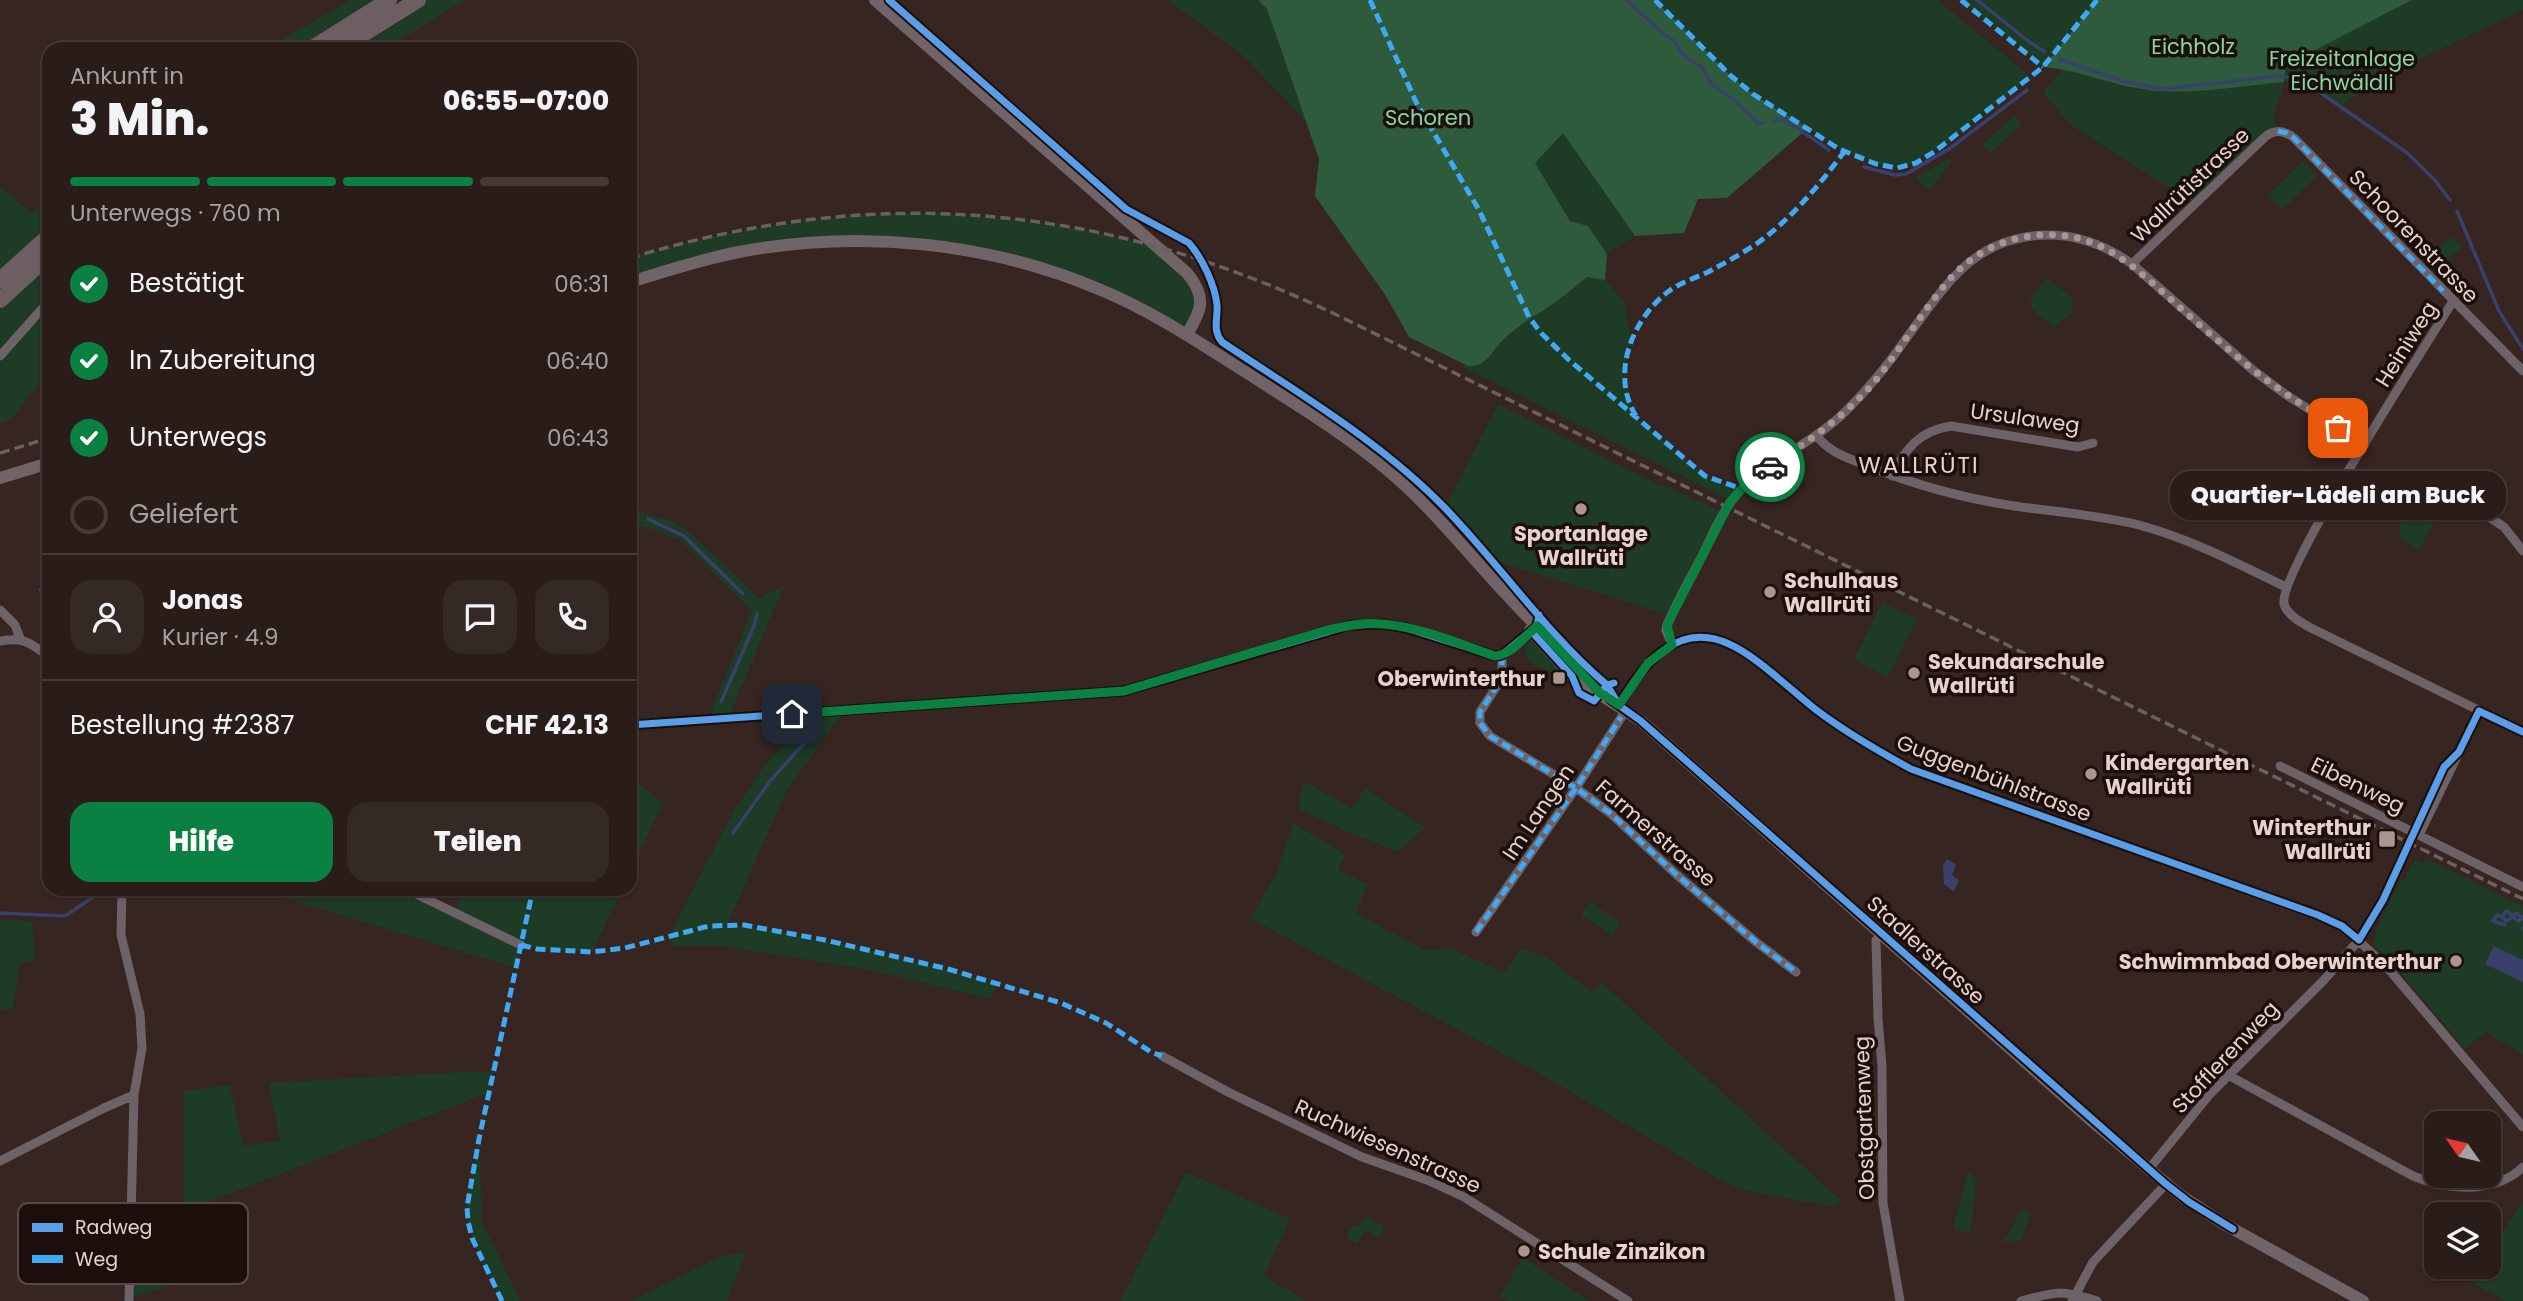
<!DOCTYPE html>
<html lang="de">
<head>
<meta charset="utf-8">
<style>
  body { margin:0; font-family:Poppins,sans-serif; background:#352926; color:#f1f3f6; height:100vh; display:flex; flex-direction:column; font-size:26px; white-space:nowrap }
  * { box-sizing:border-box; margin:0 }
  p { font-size:23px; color:#a5a1a2 }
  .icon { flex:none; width:38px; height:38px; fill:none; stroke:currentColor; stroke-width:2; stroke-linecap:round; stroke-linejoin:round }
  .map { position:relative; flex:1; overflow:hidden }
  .drawer { position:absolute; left:42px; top:42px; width:595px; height:854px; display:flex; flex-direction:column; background:#291c19; border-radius:21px; box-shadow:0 2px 5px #0004,0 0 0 2px #453a38 }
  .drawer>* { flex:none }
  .needle { width:46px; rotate:304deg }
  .fabs { position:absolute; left:2424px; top:1111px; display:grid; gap:14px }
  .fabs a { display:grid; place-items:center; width:77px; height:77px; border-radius:14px; background:#291c19; box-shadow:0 2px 5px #0004,0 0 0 2px #453a38; font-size:35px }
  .pin { position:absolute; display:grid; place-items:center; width:60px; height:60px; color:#fff; margin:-30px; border-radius:14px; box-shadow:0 4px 10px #0006 }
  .courier { position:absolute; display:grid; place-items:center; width:70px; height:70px; margin:-35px; border:5px solid #0b8043; border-radius:50%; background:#fff; color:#222; box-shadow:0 2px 9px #0007 }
  .bubble { position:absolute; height:49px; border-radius:21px; background:#291c19; box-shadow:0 2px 5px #0004,0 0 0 2px #453a38; font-size:23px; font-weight:800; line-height:49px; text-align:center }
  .summary em { font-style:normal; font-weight:800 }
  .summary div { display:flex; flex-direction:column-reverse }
  .summary { display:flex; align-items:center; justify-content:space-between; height:119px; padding:0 28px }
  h1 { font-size:46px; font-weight:800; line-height:52px }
  .bar { display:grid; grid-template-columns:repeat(4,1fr); gap:10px 7px; align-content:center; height:84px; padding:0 28px }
  .bar i { height:9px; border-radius:5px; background:#453a38 }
  .bar .selected { background:#0b8043 }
  .bar p { grid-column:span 4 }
  .line { display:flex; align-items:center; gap:18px; padding:0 28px; border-top:2px solid #453a38 }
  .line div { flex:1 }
  .round { display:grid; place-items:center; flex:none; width:74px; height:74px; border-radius:21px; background:#352926 }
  ol { padding:0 28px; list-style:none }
  li { display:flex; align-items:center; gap:21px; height:77px }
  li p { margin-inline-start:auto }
  li .icon { padding:7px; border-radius:50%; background:#0b8043; color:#fff; stroke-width:4 }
  li:last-child { color:#a5a1a2 }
  li i { width:38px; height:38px; border:4px solid #453a38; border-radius:50% }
  .action { display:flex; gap:14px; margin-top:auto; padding:14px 28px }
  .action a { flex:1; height:80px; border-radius:21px; background:#0b8043; color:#fff; font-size:28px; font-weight:800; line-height:80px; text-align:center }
  .action a+a { background:#352926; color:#f1f3f6 }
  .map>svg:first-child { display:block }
</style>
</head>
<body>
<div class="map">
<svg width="2523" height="1301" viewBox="0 0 2523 1301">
  <rect width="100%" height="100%" fill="#372521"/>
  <path fill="#1d3b25" d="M350 0H465L385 49H265Z
    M1168 0H1258L1267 9 1306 122 1245 57Z
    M1655 0H1937L2031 77 1944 145 1916 163 1897 168 1883 166 1839 149 1753 94 1731 76Z
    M1961 0H2097L2043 67Z
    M2412 0H2523V10L2397 70 2340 106 2302 80 2284 82 2273 118 2278 131 2195 204 2072 126 2043 93 2063 68 2146 90 2283 82 2286 67 2290 63Z
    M2014 116 2022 124 1991 153 1981 146Z
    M1563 132 1635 236 1607 254 1588 226 1570 221 1535 163Z
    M1948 159 1952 161 1930 190 1915 178Z
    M2303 161 2317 176 2282 210 2268 195Z
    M0 187 32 213 49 200V371L11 419 0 424Z
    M937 213 1049 223 1155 245 1199 291 1187 334 1104 291 950 248 801 243 630 282V258C733 228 829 213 937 213Z
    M2451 236 2462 247 2436 272 2425 261Z
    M1587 276 1605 280 1624 302 1631 341 1624 370 1631 406 1641 421 1705 476 1742 489 1732 501 1464 368V365L1468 366 1485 362 1504 339 1529 317 1549 307Z
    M2047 278 2072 297V312L2054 328 2032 309 2030 300Z
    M1498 404 1659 485 1669 487 1719 511 1666 614 1493 560 1446 506Z
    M2412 499 2439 514 2419 550 2402 539 2398 528Z
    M630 509 673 521 693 535 759 598 784 586 728 719 712 720 713 706 752 611 680 540 647 527 630 526Z
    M1882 602 1917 619 1888 677 1854 660Z
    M1531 641 1563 675V676C1547 670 1523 666 1525 646Z
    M844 711 787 790 727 925C754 925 781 932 808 937 872 949 935 965 998 984L990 999 866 969 720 946H673L669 936 733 812 764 766 814 713Z
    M630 776 663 803 630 872Z
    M1303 781 1352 808 1365 788 1425 827 1399 852 1350 833 1298 809Z
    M1293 823 1345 854 1338 870 1367 884 1356 913 1427 951 1450 948 1505 973 1521 948 1546 957 1592 992 1601 982 1841 1201 1835 1207 1742 1190 1720 1180 1537 1072 1250 918 1276 875Z
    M2426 858 2523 906V1055L2486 1032 2465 1049 2396 967 2373 944 2377 932 2376 928 2401 880 2404 881 2415 859 2423 863Z
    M266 889H406L454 912 464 889H622L592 952 537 949 522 945 517 968 267 893Z
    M1590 902 1621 923 1612 936 1581 915Z
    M3 920 32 921 35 962H20L13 1008 0 1010V922Z
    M481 1071 494 1073 490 1092 193 1208 214 1271 129 1299 131 1207 184 1208V1091L230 1085 243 1146 280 1141 269 1083Z
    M479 1139 482 1221 520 1301H502C490 1276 471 1248 468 1220 464 1194 474 1165 479 1139Z
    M1186 1172 1290 1219 1264 1276 1306 1301H1120Z
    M1968 1172 1976 1178 1971 1234 1953 1228Z
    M2523 1201V1301H2505L2471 1282 2481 1267H2488L2489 1255Z
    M2023 1208 2031 1215 2021 1240 2003 1242Z
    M1365 1216 1385 1226 1379 1238 1365 1230 1358 1244 1346 1237 1353 1224 1359 1227Z
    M746 1252 727 1301H630L721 1256Z
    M1523 1258 1589 1301H1507L1499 1296Z"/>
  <path fill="#2e5b3c" d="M1258 0H1655L1731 76 1753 94 1808 128 1727 198 1698 199 1684 233 1635 236 1563 133 1535 163 1570 221 1588 226 1607 254 1605 280 1587 277C1574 287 1561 299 1547 308 1531 318 1516 327 1502 341 1491 353 1486 367 1468 366L1409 337 1386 296 1315 196 1319 159 1267 9Z
    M2097 0H2412L2290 63 2286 67 2284 82C2239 86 2194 95 2149 90 2113 86 2080 70 2043 67Z"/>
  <path fill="#39406c" d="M1947 859 1956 864 1952 875 1959 880 1954 892 1944 884 1943 865Z
    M2494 946 2523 960V982L2485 964Z"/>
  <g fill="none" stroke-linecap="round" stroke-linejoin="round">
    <path stroke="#39406c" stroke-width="3.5" d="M1627 0 1661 32 1673 40 1683 55 1702 68 1712 85 1734 100 1758 123H1763
      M1977 0 2028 41 2045 52
      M2059 59 2122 81 2163 89 2280 76 2302 80 2406 152 2434 179 2450 200
      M1774 121 1784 119 1829 150
      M1864 167 1895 175 1906 174 1949 149 2027 90
      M2457 211 2499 311 2523 349
      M648 519 684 536 743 594
      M40 590 49 587
      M721 702 754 626 757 614
      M733 833 770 781 820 726
      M0 913 65 916 105 889
      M2502 917 2497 915 2493 921 2505 925
      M2523 918 2516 913C2512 916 2511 920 2506 921L2502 917 2506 911C2512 913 2513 918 2518 921L2523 918
      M2523 929V928"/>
    <path stroke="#6c6267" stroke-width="9" d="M2132 264 2265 137C2275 129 2284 130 2294 138L2523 371
      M2453 301C2428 342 2278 573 2284 604 2287 615 2302 623 2311 628L2523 732
      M0 356 49 301
      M1817 436C1829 452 1847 458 1866 465 1914 485 1962 498 2014 506 2056 512 2098 515 2139 525 2191 539 2238 564 2286 587
      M1892 476C1905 449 1919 431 1951 426L2078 447 2093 443
      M2464 500 2504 527 2523 551
      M0 610 15 625 20 638
      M0 641C27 637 28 643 49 656
      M1672 645 1666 630 1667 625C1677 602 1689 580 1701 558 1713 534 1724 505 1745 486 1776 457 1817 440 1847 410 1870 387 1890 362 1908 336 1947 283 1975 236 2048 235 2079 235 2107 246 2132 264L2254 371 2288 396 2365 444
      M1502 655V678L1480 712V723L1490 736 1576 788 1610 813 1677 875 1756 942 1796 972
      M1619 705C1642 665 1677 620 1729 644 1755 655 1792 691 1815 709 1845 732 1878 751 1911 769L2332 921 2349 932 2386 966 2523 1127
      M630 725 1124 691 1351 625 1383 624 1406 628 1495 656C1510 655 1523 638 1534 628
      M2280 766 2523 887
      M2419 835 2479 711
      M122 889 121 935 140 1014 142 1048 134 1095 129 1301
      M406 889 521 945
      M1476 932 1576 788 1626 710
      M1882 935 1876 940 1878 1018 1882 1066 1883 1203 1900 1301
      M1162 1056 1228 1092 1362 1157 1427 1180 1464 1197 1628 1301
      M2228 1075 2413 1176C2447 1190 2494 1195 2523 1167
      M0 1161 104 1108 134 1095
      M2149 1169 2210 1094 2324 980 2359 940
      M2021 1301C2057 1291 2062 1290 2097 1301
      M2072 1301 2093 1262 2166 1184"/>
    <path stroke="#706468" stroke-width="12" d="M875 0 1187 273C1207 297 1202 310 1187 334
      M630 282C666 271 702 259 739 252 859 229 989 242 1101 290 1152 311 1198 342 1244 371 1292 402 1341 431 1385 468 1430 505 1466 551 1506 594 1537 628 1570 659 1600 693
      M0 478 49 463
      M1530 630 1572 676 1641 721 2093 1122 2180 1195 2224 1224 2363 1301"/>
    <path stroke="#6d5e62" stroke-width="16" d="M311 49 389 0
      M339 49 418 0
      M0 280 49 236
      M0 300 49 255"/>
    <path stroke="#6b6060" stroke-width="3.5" stroke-dasharray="10 5" stroke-linecap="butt" d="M630 258C879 182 1106 204 1339 316L2523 899
      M0 453 49 438"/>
    <path stroke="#3fa9f5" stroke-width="5" stroke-dasharray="10 5" stroke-linecap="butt" d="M1370 0 1417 104 1479 210 1529 317 1541 333 1569 360 1705 476 1742 489
      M1655 0 1731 76 1753 94 1839 149 1876 164 1897 168 1916 163 1934 152 2043 67 2097 0
      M1961 0 2043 67
      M2278 131 2287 133 2294 138 2443 291
      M1636 416C1610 374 1632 319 1669 291 1680 283 1695 278 1708 272 1725 263 1743 253 1759 242 1792 218 1820 184 1844 152
      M1502 655V678L1480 712V723L1490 736 1576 788 1610 813 1677 875 1756 942 1796 972
      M1476 932 1576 788 1621 717
      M521 945 537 949 592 952 625 948 709 926 744 925 825 940 948 969 1061 1003 1106 1023 1151 1052 1162 1056
      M502 1301 472 1238 468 1221 467 1207 479 1139 533 889"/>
    <g stroke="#1c0e0b" stroke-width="11">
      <path id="cycleway" d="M889 0 1126 209 1189 243C1202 258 1215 285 1217 305 1218 319 1212 330 1222 342 1298 393 1380 441 1445 508 1500 565 1546 633 1607 685L1619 705
        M1531 631 1572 676 1579 693 1594 701 1607 685 1614 683
        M1610 699 1641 721 2166 1184 2189 1202 2233 1229
        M1619 705C1642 665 1677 620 1729 644 1755 655 1792 691 1815 709 1845 732 1878 751 1911 769L2318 915 2342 926 2359 940 2383 900 2444 767 2459 752 2479 711 2523 732
        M630 725 1124 691 1351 625 1383 624 1406 628 1495 656 1502 655 1537 626 1539 615"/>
    </g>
    <use href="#cycleway" stroke="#5a9eea" stroke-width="7"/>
  </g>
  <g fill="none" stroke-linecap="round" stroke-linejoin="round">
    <path stroke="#aa9590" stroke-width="7" stroke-dasharray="0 12.6" d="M1770 467C1808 441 1846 416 1876 380 1901 348 1922 312 1948 281 1968 258 1994 242 2025 237 2087 226 2122 256 2166 295 2188 315 2211 335 2234 354 2266 382 2302 405 2338 428"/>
    <path stroke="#0b8043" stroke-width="9" d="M792 714 1124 691 1328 630C1346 626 1364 622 1383 624 1420 627 1459 644 1495 656 1511 655 1525 636 1537 626L1600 693 1619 705 1648 663 1672 645 1667 625 1730 502 1746 485 1770 467"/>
  </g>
  <g fill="#aa9590" stroke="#1c0e0b" stroke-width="2.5">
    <circle cx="1581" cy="509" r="7"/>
    <circle cx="1770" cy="592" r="7"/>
    <circle cx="1914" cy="673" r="7"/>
    <rect x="1552" y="671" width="14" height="14" rx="3.5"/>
    <circle cx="2091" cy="774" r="7"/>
    <rect x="2378" y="830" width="18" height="18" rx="3.5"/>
    <circle cx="2456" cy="961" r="7"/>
    <circle cx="1524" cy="1251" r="7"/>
  </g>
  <g text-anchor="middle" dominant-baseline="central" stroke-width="7" stroke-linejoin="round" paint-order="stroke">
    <g font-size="21" fill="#86d69f" stroke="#1c0e0b">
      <text x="2193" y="46">Eichholz</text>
      <text x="2342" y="58">Freizeitanlage<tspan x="2342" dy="24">Eichwäldli</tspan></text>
      <text x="1428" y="117">Schoren</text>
    </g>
    <g font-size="21" fill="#e8d2cc" stroke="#1c0e0b">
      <text transform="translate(2190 185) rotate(-44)">Wallrütistrasse</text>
      <text transform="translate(2414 236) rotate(46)">Schoorenstrasse</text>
      <text transform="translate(2406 344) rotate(-58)">Heiniweg</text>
      <text transform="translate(2025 418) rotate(8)">Ursulaweg</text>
      <text transform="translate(1994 778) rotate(21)">Guggenbühlstrasse</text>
      <text transform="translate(2358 785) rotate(26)">Eibenweg</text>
      <text transform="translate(1538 812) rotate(-56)">Im Langen</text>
      <text transform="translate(1656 833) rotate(41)">Farmerstrasse</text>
      <text transform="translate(1926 950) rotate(42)">Stadlerstrasse</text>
      <text transform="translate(2225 1057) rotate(-47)">Stofflerenweg</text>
      <text transform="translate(1864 1118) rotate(-92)">Obstgartenweg</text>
      <text transform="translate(1388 1146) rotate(24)">Ruchwiesenstrasse</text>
    </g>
    <g font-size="21" font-weight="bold" fill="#e8d2cc" stroke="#1c0e0b" text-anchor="start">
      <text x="1581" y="533" text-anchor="middle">Sportanlage<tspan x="1581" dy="24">Wallrüti</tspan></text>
      <text x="1784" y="580">Schulhaus<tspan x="1784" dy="24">Wallrüti</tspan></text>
      <text x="1928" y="661">Sekundarschule<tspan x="1928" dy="24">Wallrüti</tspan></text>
      <text x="1545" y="678" text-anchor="end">Oberwinterthur</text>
      <text x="2105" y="762">Kindergarten<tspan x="2105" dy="24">Wallrüti</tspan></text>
      <text x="2371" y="827" text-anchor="end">Winterthur<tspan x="2371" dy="24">Wallrüti</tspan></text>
      <text x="2442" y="961" text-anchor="end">Schwimmbad Oberwinterthur</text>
      <text x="1538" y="1251">Schule Zinzikon</text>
    </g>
    <g font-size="23" letter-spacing="2" fill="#e8d2cc" stroke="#1c0e0b">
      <text x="1919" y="465">WALLRÜTI</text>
    </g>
  </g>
  <rect x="18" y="1203" width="230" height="81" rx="10" fill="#1c0e0b" stroke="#594945" stroke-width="2"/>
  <rect x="32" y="1223" width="31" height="9" fill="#5a9eea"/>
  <rect x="32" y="1255" width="31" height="8" fill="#3fa9f5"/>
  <g font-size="19" fill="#e8d2cc">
    <text x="75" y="1234">Radweg</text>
    <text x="75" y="1266">Weg</text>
  </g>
</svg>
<div class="fabs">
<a><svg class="needle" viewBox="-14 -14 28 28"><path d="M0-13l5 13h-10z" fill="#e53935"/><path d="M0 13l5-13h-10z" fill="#a5a1a2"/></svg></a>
<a><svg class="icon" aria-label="layers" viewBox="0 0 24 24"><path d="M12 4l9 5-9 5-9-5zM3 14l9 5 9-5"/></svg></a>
</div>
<div class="pin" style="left:2338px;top:428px;background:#ea580c"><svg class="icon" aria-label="bag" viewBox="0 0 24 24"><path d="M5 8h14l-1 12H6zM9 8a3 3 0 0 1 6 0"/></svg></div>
<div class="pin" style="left:792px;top:714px;background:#1f2937"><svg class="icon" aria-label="home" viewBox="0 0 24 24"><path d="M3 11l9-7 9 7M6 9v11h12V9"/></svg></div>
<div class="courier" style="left:1770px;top:467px"><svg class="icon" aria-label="car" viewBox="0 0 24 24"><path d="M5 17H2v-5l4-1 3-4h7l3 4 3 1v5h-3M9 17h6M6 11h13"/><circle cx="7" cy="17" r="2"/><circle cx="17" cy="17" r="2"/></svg></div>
<div class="bubble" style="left:2170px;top:471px;width:336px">Quartier-Lädeli am Buck</div>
<section class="drawer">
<div class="summary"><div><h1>3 Min.</h1><p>Ankunft in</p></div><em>06:55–07:00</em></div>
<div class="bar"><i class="selected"></i><i class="selected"></i><i class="selected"></i><i></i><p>Unterwegs · 760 m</p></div>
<ol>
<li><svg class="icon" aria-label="check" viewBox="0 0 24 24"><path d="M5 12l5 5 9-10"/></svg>Bestätigt<p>06:31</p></li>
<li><svg class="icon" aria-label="check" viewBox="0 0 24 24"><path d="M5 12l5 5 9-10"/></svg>In Zubereitung<p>06:40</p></li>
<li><svg class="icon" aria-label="check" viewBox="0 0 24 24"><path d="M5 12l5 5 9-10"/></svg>Unterwegs<p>06:43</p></li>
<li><i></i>Geliefert</li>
</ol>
<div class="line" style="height:126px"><a class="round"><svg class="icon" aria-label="person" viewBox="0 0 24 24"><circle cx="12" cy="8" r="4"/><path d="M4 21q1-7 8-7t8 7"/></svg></a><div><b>Jonas</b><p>Kurier · 4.9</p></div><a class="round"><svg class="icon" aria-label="chat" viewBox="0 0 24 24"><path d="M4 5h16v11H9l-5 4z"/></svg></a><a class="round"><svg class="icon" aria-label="phone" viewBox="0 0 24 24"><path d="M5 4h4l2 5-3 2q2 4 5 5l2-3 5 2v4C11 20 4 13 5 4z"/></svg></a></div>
<div class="line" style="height:91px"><div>Bestellung #2387</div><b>CHF 42.13</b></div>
<div class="action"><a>Hilfe</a><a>Teilen</a></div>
</section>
</div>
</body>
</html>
